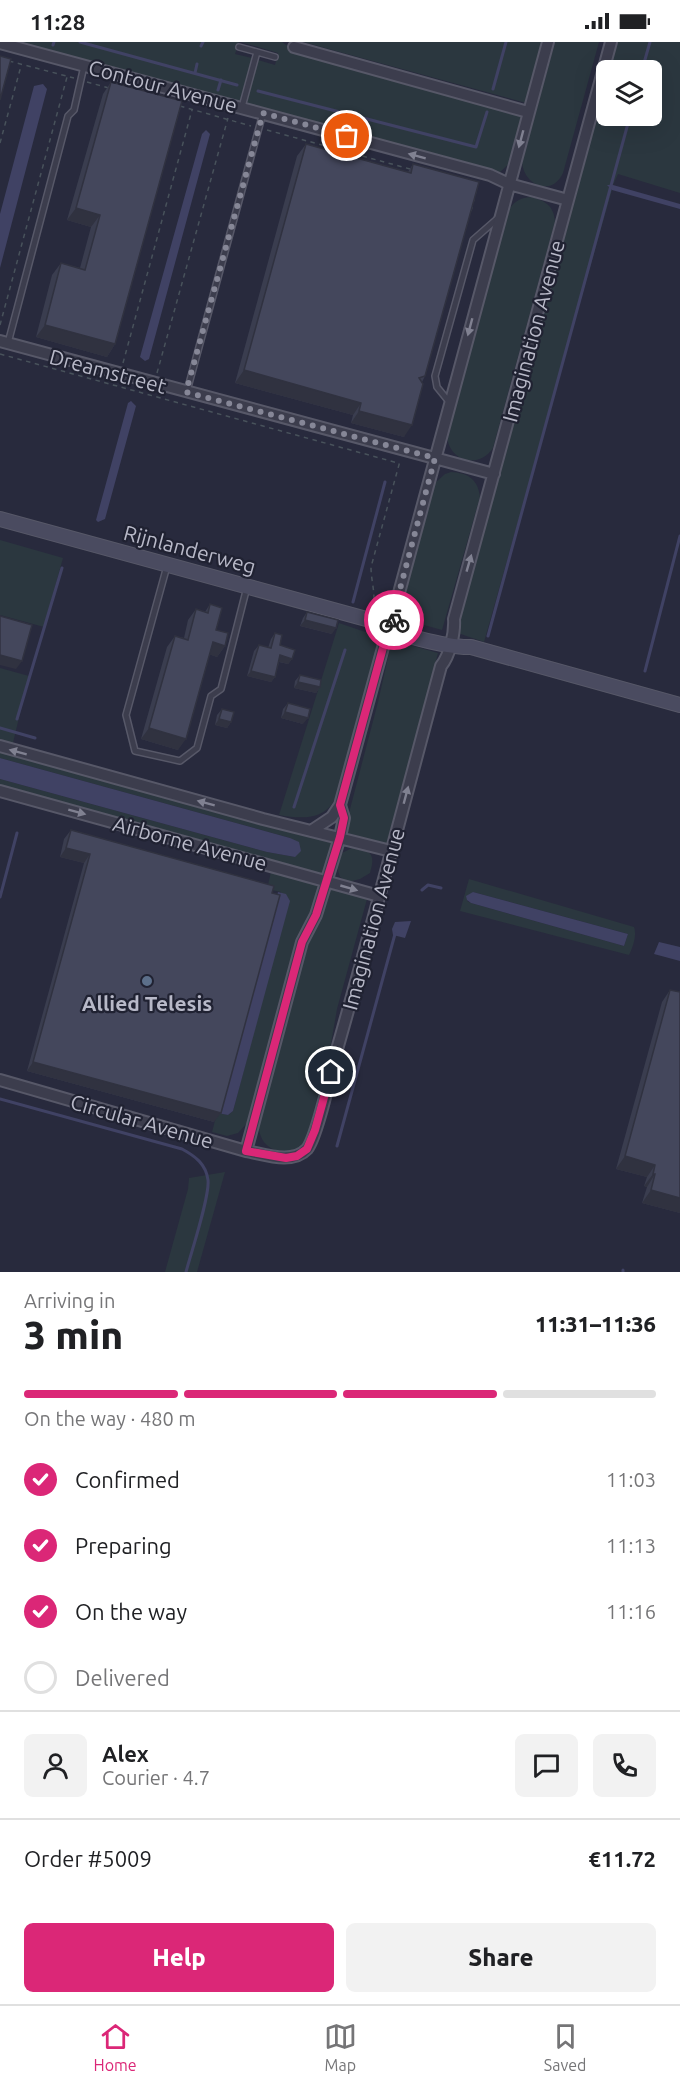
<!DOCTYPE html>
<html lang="en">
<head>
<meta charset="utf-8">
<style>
  body { margin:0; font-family:Ubuntu,sans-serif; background:#f2f2f2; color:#202124; height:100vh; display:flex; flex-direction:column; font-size:22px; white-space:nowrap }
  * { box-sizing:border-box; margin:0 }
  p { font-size:20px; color:#757577 }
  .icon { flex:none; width:33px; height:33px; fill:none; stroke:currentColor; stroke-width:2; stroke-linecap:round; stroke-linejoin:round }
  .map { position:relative; height:1230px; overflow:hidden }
  .drawer { display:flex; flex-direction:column; background:#fff; flex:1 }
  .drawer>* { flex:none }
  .controls { position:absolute; left:596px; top:18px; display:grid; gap:12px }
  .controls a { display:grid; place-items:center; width:66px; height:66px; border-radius:9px; background:#fff; box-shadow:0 6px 24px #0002; font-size:30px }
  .pin { position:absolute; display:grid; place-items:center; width:51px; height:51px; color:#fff; margin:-26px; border:3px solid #fff; border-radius:50%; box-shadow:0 2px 6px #0007 }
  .courier { position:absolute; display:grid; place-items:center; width:60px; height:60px; margin:-30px; border:4px solid #db2777; border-radius:50%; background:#fff; color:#222; box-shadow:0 2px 8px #0007 }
  .summary em { font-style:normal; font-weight:800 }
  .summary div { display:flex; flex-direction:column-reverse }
  .summary { display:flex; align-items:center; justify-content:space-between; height:102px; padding:0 24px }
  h1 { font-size:39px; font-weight:800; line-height:45px }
  .bar { display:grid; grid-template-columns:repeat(4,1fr); gap:9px 6px; align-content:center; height:72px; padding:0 24px }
  .bar i { height:8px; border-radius:4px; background:#e0e0e0 }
  .bar .selected { background:#db2777 }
  .bar p { grid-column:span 4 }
  .line { display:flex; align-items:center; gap:15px; padding:0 24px; border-top:2px solid #e0e0e0 }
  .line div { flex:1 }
  .round { display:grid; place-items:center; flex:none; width:63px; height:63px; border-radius:9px; background:#f2f2f2 }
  ol { padding:0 24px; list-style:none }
  li { display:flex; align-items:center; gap:18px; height:66px }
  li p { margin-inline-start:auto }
  li .icon { padding:6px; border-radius:50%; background:#db2777; color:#fff; stroke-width:4 }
  li:last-child { color:#757577 }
  li i { width:33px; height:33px; border:3px solid #e0e0e0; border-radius:50% }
  .primary-button { display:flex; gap:12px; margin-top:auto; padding:12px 24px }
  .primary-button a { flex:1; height:69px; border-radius:9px; background:#db2777; color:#fff; font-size:24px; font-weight:800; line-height:69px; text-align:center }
  .primary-button a+a { background:#f2f2f2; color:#202124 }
  .status { display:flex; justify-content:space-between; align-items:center; height:42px; padding:0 30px; background:#fff; direction:ltr }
  .status svg { height:16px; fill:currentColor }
  .tab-bar { display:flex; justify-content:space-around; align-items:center; height:84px; border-top:2px solid #e0e0e0; background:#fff; font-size:16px; color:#757577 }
  .tab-bar a { display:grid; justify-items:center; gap:3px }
  .tab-bar .selected { color:#db2777 }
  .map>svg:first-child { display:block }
</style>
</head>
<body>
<div class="status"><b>11:28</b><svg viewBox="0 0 49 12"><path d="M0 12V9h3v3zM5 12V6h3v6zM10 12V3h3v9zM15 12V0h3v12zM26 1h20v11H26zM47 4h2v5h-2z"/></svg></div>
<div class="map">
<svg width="680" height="1230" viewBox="0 0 680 1230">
  <rect width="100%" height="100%" fill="#282a3d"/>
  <path fill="#2b373f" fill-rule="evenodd" d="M7 0H239L235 12 252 16 241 58 237 61Z
    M241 0H282L299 12 522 73 509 122 500 130H491L249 64 247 59 258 18 275 23 278 11Z
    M303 0H542L526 61Z
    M555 0H599L563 131C552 155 524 144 522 120Z
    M616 0H680V151L618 132 613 143 608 144 612 148 484 600 455 590 606 38V74H651V28H609Z
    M531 155C546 159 554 164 555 180L493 406C479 427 450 420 447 395L508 170C513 160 519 156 531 155Z
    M451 430C468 431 478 437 480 455L442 588 399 576 435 441 445 432Z
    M0 498 63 516 44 585 0 573Z
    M339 581 380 595 337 753C326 779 302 777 279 773Z
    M392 598 438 611 387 801 386 802 344 790 378 660Z
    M0 626 29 634 12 705 0 702Z
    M0 707 330 798 333 803 324 834 0 746V737L267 810 295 815 290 796 0 716Z
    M354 805C373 809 375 814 370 831L360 837 348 840 340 835 337 825 342 811Z
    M271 830 323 844 315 868 297 900 248 1080 238 1091 227 1094 212 1090 217 1071 228 1073 233 1069 263 955 281 850 267 847Z
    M469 837 634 885C637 893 633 905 629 913L460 869ZM473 850 628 892 624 904 471 861 467 859Z
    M328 846 367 857 337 967 330 1007 307 1095 300 1105C278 1116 256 1104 259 1078L309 898Z
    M225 1130 197 1230H165L188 1147 189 1136Z"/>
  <path fill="#404264" d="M43 42 47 47 0 226V172L34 44Z
    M206 88 210 92 149 317 145 319 140 315 202 92Z
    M607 143H613L680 162V167L612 148Z
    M131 359 136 364 105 477 98 480 96 478 128 361Z
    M0 716 290 796 299 800 301 809 295 815 267 810 0 737Z
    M278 850 286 852 290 859 233 1069 228 1073 217 1071Z
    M473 850 628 892 624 904 471 861 467 858 466 854Z
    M411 879 405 896 393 893 392 887 395 880Z
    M659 900 680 905V919L654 912Z"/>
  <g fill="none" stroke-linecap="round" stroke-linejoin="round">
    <path stroke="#404264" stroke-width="3" d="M80 0 237 43
      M53 3 54 0
      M201 4 203 0
      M642 28 650 0
      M195 31 197 22
      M493 47 506 0
      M218 48 221 38
      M258 49 476 105 487 70
      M353 560 385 440
      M488 594 630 74
      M645 629 680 494
      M17 677 62 526
      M0 686 35 696
      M294 765 345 608
      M422 848 428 843 441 846
      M0 855 17 791
      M0 1057 182 1107C195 1114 206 1122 208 1138 210 1154 191 1211 186 1230
      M337 1104 395 892
      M623 1230V1228"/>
    <g stroke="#575868" stroke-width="8">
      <path id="lane" d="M239 5 275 15
        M242 65 257 10
        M8 301 68 74 74 68 84 24
        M187 349 263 71
        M450 361 437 345 435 334 473 198 497 177
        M167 524 126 673 135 709 180 719 197 706 211 654 221 647 247 545"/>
    </g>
    <g stroke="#575868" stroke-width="14">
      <path id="street" d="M0 1 490 133 509 142 568 158
        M294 5 528 70
        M0 299 494 432
        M384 602C392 591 396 576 396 562L548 0
        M0 704 263 777 391 809
        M0 749 379 854
        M311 789 332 775 340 763
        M0 1038 246 1109C264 1112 292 1123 307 1107 317 1095 331 1030 336 1011 373 882 406 753 441 624 450 613 455 591 454 577L611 0
        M246 1109 302 900 316 873 340 795 344 776 340 763 384 602V596"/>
    </g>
    <g stroke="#575868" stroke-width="16">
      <path id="secondary" d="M0 477 370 578C387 591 450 606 471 605L680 663"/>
    </g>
    <path stroke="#48525b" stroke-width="1.5" stroke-dasharray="4.5 4.5" stroke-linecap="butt" d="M9 19 74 36
      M87 40 109 46
      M180 64 251 84
      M267 88 410 127
      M0 101 21 24
      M471 169 477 145
      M0 283 67 35
      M0 312 398 421
      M123 321 192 68
      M157 331 228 76
      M373 566C376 552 371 539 371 525L400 419"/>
    <use href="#lane" stroke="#3c3d4d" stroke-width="5"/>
    <use href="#street" stroke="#3c3d4d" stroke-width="10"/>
    <use href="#secondary" stroke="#4a4b60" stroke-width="14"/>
  </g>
  <path fill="#3a3d4f" d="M111 40 115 302 107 315 36 295 52 233 61 221 80 226 91 185 67 178 103 52Z
    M306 102 408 130 413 122 425 334 422 340 404 395 351 381 353 373 235 341 297 114Z
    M210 562 216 588 225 604 217 615 209 612 178 708 141 697 167 605 175 594 184 596 188 578 196 567 205 570Z
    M307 570 332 592 300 584 303 576Z
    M275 591 280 603 292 617 288 622 279 620 275 635 271 640 247 634 254 609 259 603 268 606 271 597Z
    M300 633 320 645 316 651 294 646 295 639Z
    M288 661 303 682 281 676 283 667Z
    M222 667 231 680 227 686 215 683 217 673Z
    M71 788 274 844 214 1080 27 1029 84 821 60 815 64 797Z
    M670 948 680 1171 642 1161 647 1145 644 1144 647 1135 616 1127 662 960Z"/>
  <path fill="#303240" d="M76 166 100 173 91 185 67 178Z
    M45 283 115 302 107 315 36 295Z
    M244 328 361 361 353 373 235 341Z
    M359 369 412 383 404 395 351 381Z
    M305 578 336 586 332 592 300 584Z
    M213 600 225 604 217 615 205 611Z
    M0 613 22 619 16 627 0 623Z
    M280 613 292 617 288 622 276 619Z
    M251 629 275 635 271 640 247 634Z
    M298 640 320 645 316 651 294 646Z
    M285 670 308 676 303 682 281 676Z
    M219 677 231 680 227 686 215 683Z
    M149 686 186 697 178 708 141 697Z
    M66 806 90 812 84 821 60 815Z
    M33 1020 221 1071 214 1080 27 1029Z
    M625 1114 655 1123 647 1135 616 1127Z
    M653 1132H655L647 1145 644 1144Z
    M651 1148 680 1156V1171L642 1161Z"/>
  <path fill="#44475c" stroke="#303240" stroke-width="1.5" d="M0 14 11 17 0 58Z
    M111 40 182 59 115 302 45 283 61 221 85 228 100 173 76 166Z
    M306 102 411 131 413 122 479 140 425 334 419 336 423 342 412 383 359 369 361 361 244 328Z
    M210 562 222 566 216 588 228 591 225 604 213 600 186 697 149 686 175 594 188 598 196 567 208 571Z
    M307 570 338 578 336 586 305 578Z
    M0 574 32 583 22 619 0 613Z
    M275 591 282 593 280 603 295 608 292 617 280 613 275 635 251 629 259 603 271 606Z
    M300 633 321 638 320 645 298 640Z
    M288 661 310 667 308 676 285 670Z
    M222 667 234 670 231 680 219 677Z
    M71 788 274 844 272 851 280 853 221 1071 33 1020 90 812 66 806Z
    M670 948 680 950V1156L651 1148 655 1132H653L655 1123 625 1114Z"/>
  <defs><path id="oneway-solid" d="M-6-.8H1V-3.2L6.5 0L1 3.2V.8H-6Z" transform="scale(1.5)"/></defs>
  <g fill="#808191">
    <use href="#oneway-solid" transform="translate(521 97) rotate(105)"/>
    <use href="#oneway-solid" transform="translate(417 114) rotate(-165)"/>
    <use href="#oneway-solid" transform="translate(470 285) rotate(105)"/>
    <use href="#oneway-solid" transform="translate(469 521) rotate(-74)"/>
    <use href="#oneway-solid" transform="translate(18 710) rotate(-165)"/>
    <use href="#oneway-solid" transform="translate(406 753) rotate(-75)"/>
    <use href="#oneway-solid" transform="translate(206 761) rotate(-165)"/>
    <use href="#oneway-solid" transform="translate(77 770) rotate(15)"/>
    <use href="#oneway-solid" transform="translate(349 846) rotate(16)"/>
  </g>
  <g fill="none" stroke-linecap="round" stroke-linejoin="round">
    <path stroke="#868797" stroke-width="6" stroke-dasharray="0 10.8" d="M347 94 263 71 186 350 435 416 396 562 394 578"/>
    <path stroke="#db2777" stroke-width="8" d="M331 1030 315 1088 307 1107 297 1114 286 1116 246 1109 302 900 316 873 340 795 344 776 340 763 384 602 389 595 394 578"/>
  </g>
  <circle fill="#5c6f8a" stroke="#202232" stroke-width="2" cx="147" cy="939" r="6"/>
  <g text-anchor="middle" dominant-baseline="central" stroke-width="4.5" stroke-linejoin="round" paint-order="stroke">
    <g font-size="21" fill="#b8b9c8" stroke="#202232">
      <text transform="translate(163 44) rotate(15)">Contour Avenue</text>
      <text transform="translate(533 289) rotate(-75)">Imagination Avenue</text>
      <text transform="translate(108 329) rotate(15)">Dreamstreet</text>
      <text transform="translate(190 507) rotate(15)">Rijnlanderweg</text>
      <text transform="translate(190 801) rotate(15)">Airborne Avenue</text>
      <text transform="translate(373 877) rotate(-75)">Imagination Avenue</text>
      <text transform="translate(142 1079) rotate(16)">Circular Avenue</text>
    </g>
    <g font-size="21" font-weight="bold" fill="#b8b9c8" stroke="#202232">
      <text x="147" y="961">Allied Telesis</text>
    </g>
  </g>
</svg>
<div class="controls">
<a><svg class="icon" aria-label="layers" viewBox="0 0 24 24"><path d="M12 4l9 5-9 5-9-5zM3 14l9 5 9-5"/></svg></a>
</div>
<div class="pin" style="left:347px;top:94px;background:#ea580c"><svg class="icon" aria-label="bag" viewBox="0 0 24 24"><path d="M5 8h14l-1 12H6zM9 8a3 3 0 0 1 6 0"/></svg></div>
<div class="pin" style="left:331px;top:1030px;background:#1f2937"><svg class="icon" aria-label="home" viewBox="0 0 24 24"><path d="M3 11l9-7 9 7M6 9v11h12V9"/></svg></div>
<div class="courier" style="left:394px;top:578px"><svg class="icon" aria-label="bike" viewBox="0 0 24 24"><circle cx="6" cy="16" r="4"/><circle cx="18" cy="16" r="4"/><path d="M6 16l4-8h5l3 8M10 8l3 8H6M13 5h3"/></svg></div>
</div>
<section class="drawer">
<div class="summary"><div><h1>3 min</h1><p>Arriving in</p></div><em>11:31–11:36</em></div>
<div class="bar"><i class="selected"></i><i class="selected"></i><i class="selected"></i><i></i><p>On the way · 480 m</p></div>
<ol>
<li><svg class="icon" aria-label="check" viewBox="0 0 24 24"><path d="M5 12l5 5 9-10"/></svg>Confirmed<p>11:03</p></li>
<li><svg class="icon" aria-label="check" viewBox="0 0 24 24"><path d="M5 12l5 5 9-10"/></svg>Preparing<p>11:13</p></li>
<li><svg class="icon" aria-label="check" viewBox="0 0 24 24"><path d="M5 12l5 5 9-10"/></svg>On the way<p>11:16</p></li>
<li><i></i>Delivered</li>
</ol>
<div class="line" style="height:108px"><a class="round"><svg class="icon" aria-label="person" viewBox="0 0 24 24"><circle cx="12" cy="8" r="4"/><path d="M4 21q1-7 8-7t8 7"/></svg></a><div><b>Alex</b><p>Courier · 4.7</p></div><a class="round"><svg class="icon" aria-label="chat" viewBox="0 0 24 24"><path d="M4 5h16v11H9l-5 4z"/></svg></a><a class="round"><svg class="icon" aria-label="phone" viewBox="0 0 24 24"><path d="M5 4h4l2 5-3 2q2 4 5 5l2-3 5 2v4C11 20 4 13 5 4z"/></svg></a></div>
<div class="line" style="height:78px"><div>Order #5009</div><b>€11.72</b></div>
<div class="primary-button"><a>Help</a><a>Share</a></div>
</section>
<nav class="tab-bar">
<a class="selected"><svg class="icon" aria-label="home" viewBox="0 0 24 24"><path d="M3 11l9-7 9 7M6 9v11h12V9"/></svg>Home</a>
<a><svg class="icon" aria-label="map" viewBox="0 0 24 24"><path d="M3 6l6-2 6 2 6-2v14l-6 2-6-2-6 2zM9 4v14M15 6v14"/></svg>Map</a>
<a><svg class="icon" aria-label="saved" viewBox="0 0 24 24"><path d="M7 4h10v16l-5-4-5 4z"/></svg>Saved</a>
</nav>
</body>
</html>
